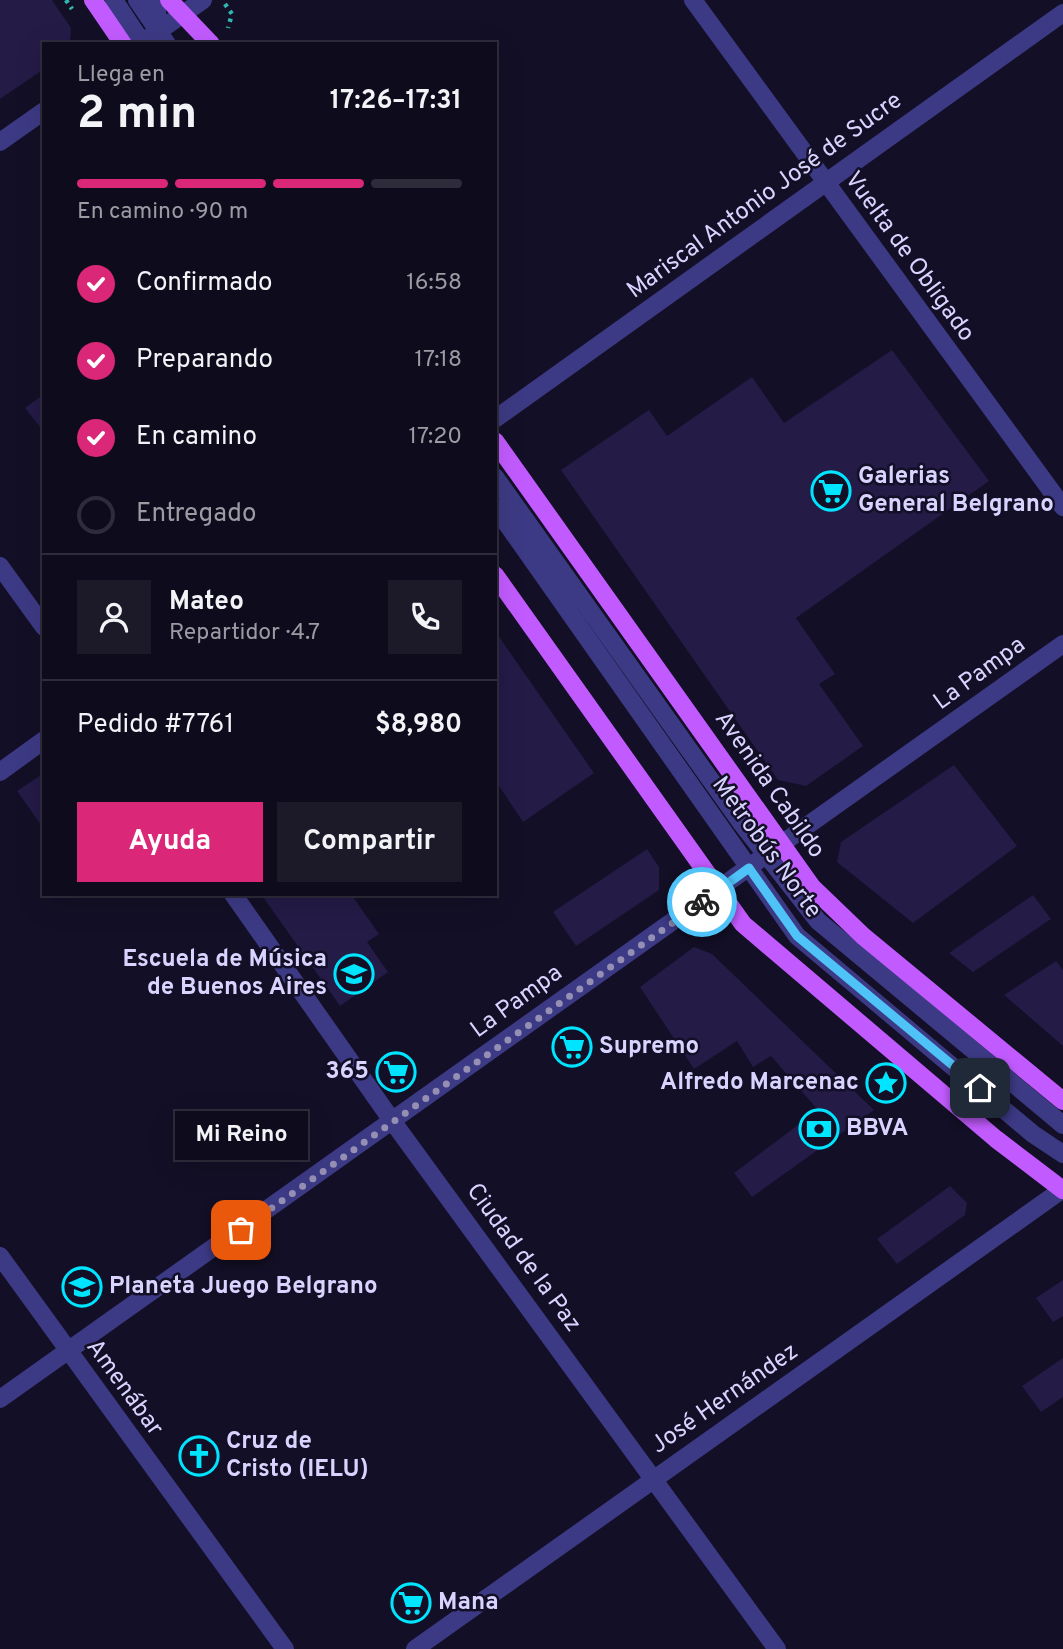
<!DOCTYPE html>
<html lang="es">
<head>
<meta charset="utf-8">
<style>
  body { margin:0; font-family:Overpass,sans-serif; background:#1c1929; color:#f1f3f6; height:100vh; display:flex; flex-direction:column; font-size:26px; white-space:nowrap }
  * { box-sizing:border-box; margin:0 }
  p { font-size:23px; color:#9b9ba3 }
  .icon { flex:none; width:38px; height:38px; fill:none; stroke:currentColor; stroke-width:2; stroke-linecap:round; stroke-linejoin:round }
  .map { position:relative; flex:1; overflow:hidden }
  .details { position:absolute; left:42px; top:42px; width:455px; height:854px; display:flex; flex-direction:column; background:#0e0b1c; border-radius:0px; box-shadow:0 7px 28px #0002,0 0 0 2px #2e2b3b }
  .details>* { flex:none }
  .pin { position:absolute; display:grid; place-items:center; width:60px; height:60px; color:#fff; margin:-30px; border-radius:14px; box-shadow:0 4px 10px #0006 }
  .courier { position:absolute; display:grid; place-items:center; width:70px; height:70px; margin:-35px; border:5px solid #4fc3f7; border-radius:50%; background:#fff; color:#222; box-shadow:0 2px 9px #0007 }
  .bubble { position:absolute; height:49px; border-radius:0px; background:#0e0b1c; box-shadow:0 7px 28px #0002,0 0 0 2px #2e2b3b; font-size:23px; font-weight:700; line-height:49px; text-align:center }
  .overview em { font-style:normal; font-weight:700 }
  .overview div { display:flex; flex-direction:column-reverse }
  .overview { display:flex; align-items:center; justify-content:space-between; height:119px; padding:0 35px }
  h1 { font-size:46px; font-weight:700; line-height:52px }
  .bar { display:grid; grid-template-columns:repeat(4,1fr); gap:10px 7px; align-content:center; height:84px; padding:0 35px }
  .bar i { height:9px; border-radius:5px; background:#2e2b3b }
  .bar .on { background:#db2777 }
  .bar p { grid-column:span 4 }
  .line { display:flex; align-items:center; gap:18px; padding:0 35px; border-top:2px solid #2e2b3b }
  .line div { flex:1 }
  .round { display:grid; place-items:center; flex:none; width:74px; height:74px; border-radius:0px; background:#1c1929 }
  ol { padding:0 35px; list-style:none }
  li { display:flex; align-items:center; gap:21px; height:77px }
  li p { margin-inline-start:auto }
  li .icon { padding:7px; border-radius:50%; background:#db2777; color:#fff; stroke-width:4 }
  li:last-child { color:#9b9ba3 }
  li i { width:38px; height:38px; border:4px solid #2e2b3b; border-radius:50% }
  .action { display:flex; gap:14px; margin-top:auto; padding:14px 35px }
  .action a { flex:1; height:80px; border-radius:0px; background:#db2777; color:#fff; font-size:28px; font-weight:700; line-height:80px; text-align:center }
  .action a+a { background:#1c1929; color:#f1f3f6 }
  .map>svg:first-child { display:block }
</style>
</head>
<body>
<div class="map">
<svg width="1063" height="1649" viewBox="0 0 1063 1649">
  <rect width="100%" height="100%" fill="#130f26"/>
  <path fill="#241b47" d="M0 0H52L71 28 70 44H44V69L0 99Z
    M892 350 989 481 796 618 835 674 819 684 863 746 806 786 778 780 561 470 649 410 667 436 752 377 784 423Z
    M44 394V432L25 408Z
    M495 631 594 773 523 822 495 780Z
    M954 765 1017 846 913 923 837 862 841 842Z
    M44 773V829L17 791Z
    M647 849 659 867V890L576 946 553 912Z
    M261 894H351L379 934 367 942 388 972 340 1006Z
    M1033 895 1051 919 973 972 949 953Z
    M694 947 712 954 874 1110 752 1197 734 1173 818 1110 771 1056 753 1067 737 1041 694 1069 640 987Z
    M1056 961 1063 970V1046L1004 995Z
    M950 1186 967 1203 965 1215 897 1264 877 1239Z
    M1063 1280V1316L1053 1322 1036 1298Z
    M1063 1358V1397L1041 1412 1022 1386Z"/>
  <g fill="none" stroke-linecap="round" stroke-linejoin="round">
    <path stroke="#2fb8b0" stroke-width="4.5" stroke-dasharray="3.5 5" stroke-linecap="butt" d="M66 0 72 9
      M225 4 232 14 228 28"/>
    <path stroke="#3d3a85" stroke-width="18" d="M114 0 143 44
      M137 0 167 44
      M156 0 159 31
      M693 0 1063 507
      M140 44 203 0
      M0 142 44 111
      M495 419 1063 13
      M495 477 742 824 818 921 1063 1125
      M495 507 797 936 1033 1134 1063 1154
      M0 566 44 627
      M0 772 44 740
      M233 894 393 1122 777 1649
      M0 1256 285 1649
      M0 1399 1063 644
      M415 1649 1063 1189"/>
    <path stroke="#c25bff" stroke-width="18" d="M93 0 123 44
      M169 0 211 44
      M495 441 812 887 863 936 1063 1101
      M495 575 743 924 996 1139 1063 1190"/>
  </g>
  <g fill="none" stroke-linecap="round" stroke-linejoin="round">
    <path stroke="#948fb3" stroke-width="7" stroke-dasharray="0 12.6" d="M241 1230 702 902"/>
    <path stroke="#4fc3f7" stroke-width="9" d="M702 902 749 868 797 936 980 1088"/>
  </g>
  <defs>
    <g id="supermarket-ring" transform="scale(2.0125)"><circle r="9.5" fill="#130f26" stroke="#00e5ff" stroke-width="1.5"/><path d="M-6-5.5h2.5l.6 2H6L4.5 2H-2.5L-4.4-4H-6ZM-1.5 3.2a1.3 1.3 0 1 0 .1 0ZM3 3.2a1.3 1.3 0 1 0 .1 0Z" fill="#00e5ff"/></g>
    <g id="university-ring" transform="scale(2.0125)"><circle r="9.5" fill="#130f26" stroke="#00e5ff" stroke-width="1.5"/><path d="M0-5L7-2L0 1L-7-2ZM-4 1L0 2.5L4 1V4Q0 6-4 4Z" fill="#00e5ff"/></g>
    <g id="sight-ring" transform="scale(2.0125)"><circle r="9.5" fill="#130f26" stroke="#00e5ff" stroke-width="1.5"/><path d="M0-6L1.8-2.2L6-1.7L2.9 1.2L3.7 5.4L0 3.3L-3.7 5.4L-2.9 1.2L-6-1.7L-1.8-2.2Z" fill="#00e5ff"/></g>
    <g id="bank-ring" transform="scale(2.0125)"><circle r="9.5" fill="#130f26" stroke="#00e5ff" stroke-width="1.5"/><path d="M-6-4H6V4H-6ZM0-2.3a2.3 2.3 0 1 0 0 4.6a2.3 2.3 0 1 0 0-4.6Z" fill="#00e5ff"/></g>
    <g id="school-ring" transform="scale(2.0125)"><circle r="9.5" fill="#130f26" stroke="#00e5ff" stroke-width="1.5"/><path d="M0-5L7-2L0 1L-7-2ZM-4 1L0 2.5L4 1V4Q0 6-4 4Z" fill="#00e5ff"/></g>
    <g id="church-ring" transform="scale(2.0125)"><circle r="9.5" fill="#130f26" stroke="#00e5ff" stroke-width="1.5"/><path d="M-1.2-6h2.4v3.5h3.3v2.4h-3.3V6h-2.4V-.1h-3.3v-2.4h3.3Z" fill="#00e5ff"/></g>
  </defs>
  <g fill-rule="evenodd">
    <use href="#supermarket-ring" x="831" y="491"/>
    <use href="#university-ring" x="354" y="974"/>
    <use href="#supermarket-ring" x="572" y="1047"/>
    <use href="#supermarket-ring" x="396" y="1072"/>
    <use href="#sight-ring" x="886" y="1083"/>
    <use href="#bank-ring" x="819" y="1129"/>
    <use href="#school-ring" x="82" y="1287"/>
    <use href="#church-ring" x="199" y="1456"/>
    <use href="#supermarket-ring" x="411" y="1603"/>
  </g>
  <g text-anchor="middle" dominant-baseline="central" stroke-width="5" stroke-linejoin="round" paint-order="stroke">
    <g font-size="24" fill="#d9d4ff" stroke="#130f26">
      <text transform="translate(765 196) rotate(-36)">Mariscal Antonio José de Sucre</text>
      <text transform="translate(909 257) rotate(54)">Vuelta de Obligado</text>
      <text transform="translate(980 674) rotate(-36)">La Pampa</text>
      <text transform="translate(769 785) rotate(55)">Avenida Cabildo</text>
      <text transform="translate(766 848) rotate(54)">Metrobús Norte</text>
      <text transform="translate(517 1002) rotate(-36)">La Pampa</text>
      <text transform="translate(523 1258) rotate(54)">Ciudad de la Paz</text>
      <text transform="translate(124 1388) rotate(54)">Amenábar</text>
      <text transform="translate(725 1399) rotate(-35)">José Hernández</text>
    </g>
    <g font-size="24" font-weight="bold" fill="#d9d4ff" stroke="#130f26" text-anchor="start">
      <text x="858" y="477">Galerias<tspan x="858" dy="28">General Belgrano</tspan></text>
      <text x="327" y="960" text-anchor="end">Escuela de Música<tspan x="327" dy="28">de Buenos Aires</tspan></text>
      <text x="599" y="1047">Supremo</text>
      <text x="369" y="1072" text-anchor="end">365</text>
      <text x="859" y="1083" text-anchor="end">Alfredo Marcenac</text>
      <text x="846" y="1129">BBVA</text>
      <text x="109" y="1287">Planeta Juego Belgrano</text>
      <text x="226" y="1442">Cruz de<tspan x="226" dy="28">Cristo (IELU)</tspan></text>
      <text x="438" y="1603">Mana</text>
    </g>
  </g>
</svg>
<div class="pin" style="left:241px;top:1230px;background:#ea580c"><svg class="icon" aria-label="bag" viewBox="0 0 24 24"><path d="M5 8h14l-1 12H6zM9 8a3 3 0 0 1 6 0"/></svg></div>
<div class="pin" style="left:980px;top:1088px;background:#1f2937"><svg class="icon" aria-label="home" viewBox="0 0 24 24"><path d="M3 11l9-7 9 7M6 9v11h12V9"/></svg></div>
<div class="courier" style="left:702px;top:902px"><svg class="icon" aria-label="bike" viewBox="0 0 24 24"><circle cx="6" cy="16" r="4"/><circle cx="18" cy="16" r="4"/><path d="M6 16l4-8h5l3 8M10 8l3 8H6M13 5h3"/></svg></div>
<div class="bubble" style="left:175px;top:1111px;width:133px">Mi Reino</div>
<section class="details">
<div class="overview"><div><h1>2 min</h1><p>Llega en</p></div><em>17:26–17:31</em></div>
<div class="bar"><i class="on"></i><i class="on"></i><i class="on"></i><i></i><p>En camino · 90 m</p></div>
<ol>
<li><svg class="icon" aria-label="check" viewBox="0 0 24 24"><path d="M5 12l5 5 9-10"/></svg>Confirmado<p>16:58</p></li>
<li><svg class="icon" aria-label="check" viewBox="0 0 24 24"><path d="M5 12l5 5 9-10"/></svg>Preparando<p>17:18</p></li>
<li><svg class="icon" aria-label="check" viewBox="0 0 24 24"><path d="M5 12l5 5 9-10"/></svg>En camino<p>17:20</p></li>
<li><i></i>Entregado</li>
</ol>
<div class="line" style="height:126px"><a class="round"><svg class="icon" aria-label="person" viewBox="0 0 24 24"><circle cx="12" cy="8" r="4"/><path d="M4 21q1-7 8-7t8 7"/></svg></a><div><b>Mateo</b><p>Repartidor · 4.7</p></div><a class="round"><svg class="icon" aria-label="phone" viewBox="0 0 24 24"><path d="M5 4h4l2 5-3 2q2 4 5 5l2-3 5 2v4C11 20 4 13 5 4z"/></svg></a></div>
<div class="line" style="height:91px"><div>Pedido #7761</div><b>$8,980</b></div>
<div class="action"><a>Ayuda</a><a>Compartir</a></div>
</section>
</div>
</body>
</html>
